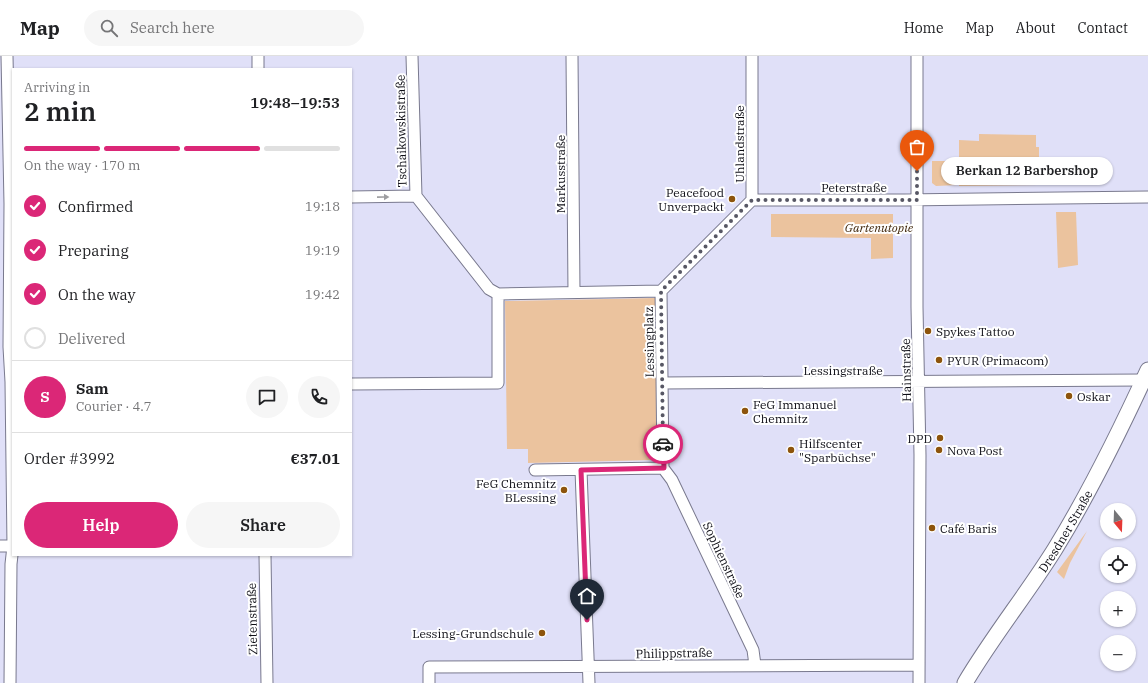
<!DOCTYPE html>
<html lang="en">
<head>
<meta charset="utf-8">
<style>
  body { margin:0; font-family:"IBM Plex Serif",serif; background:#f6f6f6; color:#202124; height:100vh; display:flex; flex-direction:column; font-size:15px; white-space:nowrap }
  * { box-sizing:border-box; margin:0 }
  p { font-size:13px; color:#757577 }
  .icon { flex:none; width:22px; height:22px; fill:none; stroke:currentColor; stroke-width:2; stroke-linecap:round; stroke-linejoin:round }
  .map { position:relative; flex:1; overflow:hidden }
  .side { position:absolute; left:12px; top:12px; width:340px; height:488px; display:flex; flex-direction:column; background:#fff; border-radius:0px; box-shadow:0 1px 3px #0004 }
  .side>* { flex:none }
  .needle { width:26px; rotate:161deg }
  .buttons { position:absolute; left:1100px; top:447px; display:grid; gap:8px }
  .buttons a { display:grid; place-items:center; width:36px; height:36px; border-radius:50%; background:#fff; box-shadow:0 1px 3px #0004; font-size:20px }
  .pin { position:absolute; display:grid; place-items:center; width:34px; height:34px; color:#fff; margin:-41px -17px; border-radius:50% 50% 50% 0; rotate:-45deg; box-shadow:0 0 4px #0007 }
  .pin .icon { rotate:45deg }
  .courier { position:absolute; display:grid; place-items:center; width:40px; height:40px; margin:-20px; border:3px solid #db2777; border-radius:50%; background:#fff; color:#222; box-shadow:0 1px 5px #0007 }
  .bubble { position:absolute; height:28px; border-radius:14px; background:#fff; box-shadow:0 1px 3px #0004; font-size:13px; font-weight:600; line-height:28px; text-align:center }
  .overview em { font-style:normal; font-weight:600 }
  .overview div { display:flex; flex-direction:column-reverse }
  .overview { display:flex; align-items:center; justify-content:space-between; height:68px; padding:0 12px }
  h1 { font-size:26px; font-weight:600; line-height:30px }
  .bar { display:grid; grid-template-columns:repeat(4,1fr); gap:6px 4px; align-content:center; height:48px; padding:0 12px }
  .bar i { height:5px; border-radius:3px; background:#e0e0e0 }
  .bar .selected { background:#db2777 }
  .bar p { grid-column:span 4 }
  .line { display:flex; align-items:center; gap:10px; padding:0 12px; border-top:1px solid #e0e0e0 }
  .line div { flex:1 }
  .round { display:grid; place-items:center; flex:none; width:42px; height:42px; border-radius:21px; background:#f6f6f6 }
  ol { padding:0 12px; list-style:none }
  li { display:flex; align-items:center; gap:12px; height:44px }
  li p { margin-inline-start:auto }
  li .icon { padding:4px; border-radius:50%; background:#db2777; color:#fff; stroke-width:4 }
  li:last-child { color:#757577 }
  li i { width:22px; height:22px; border:2px solid #e0e0e0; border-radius:50% }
  .cta { display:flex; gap:8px; margin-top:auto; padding:8px 12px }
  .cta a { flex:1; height:46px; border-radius:24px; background:#db2777; color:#fff; font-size:16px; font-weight:600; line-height:46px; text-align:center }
  .cta a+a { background:#f6f6f6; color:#202124 }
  header { display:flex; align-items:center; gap:24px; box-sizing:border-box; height:56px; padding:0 20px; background:#fff; border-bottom:1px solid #e0e0e0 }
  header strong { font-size:19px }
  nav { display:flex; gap:22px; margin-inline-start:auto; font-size:14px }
  .search { width:280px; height:36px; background:#f6f6f6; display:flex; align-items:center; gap:10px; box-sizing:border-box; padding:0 14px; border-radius:22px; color:#757577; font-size:15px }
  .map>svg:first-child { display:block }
</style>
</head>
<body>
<header>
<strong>Map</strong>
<div class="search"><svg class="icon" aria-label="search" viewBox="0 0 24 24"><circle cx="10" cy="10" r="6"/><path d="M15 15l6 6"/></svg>Search here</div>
<nav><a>Home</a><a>Map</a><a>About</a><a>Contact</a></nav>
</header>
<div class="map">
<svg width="1148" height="627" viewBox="0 0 1148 627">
  <rect width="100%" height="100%" fill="#e0e0f8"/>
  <path fill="#ebc39e" d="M979 78 1036 79V91H1039V129L959 130V84L979 85Z
    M932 105H957L958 129 936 130 932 127Z
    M1056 156H1076L1078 209 1058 212Z
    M771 158H893V202L871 203V182L771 181Z
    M655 242 657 404 528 407V393H507L505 245Z
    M1087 475 1070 507 1064 523 1057 516Z"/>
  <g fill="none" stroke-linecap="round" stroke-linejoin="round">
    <g stroke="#79798e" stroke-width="13">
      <path id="minor" d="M7 0 10 148 9 291 11 326 13 490 11 508 10 627
        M258 0V13
        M412 0 416 140 489 233 498 238
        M572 0 574 236
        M917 0V251L920 399 919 627
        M351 141 416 140
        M752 144H904L1148 141
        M661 235 752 144V0
        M661 235 663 412
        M498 238 661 235
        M662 327 1143 324
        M351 328 498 327V238
        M663 412 672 424 753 594 755 609
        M535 414 663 412
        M581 414 589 627
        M0 490H13
        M265 499 267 627
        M429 627V611L919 609"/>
    </g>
    <g stroke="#79798e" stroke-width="17">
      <g id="major">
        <path id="s1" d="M965 627C992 581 1027 538 1055 493 1090 436 1120 375 1148 314"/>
      </g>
    </g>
    <use href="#minor" stroke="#fff" stroke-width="11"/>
    <use href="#major" stroke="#fff" stroke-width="15"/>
  </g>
  <defs><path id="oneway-solid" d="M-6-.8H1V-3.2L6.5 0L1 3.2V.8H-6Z"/></defs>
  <use fill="#9e9ea1" href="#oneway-solid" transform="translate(383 141) rotate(-1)"/>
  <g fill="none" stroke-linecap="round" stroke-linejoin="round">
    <path stroke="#575764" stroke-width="4" stroke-dasharray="0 7.2" d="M663 388 661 235 752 144H917V115"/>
    <path stroke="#db2777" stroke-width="5" d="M587 564 581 414 664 412 663 388"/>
  </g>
  <g fill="#8d540c" stroke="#fff" stroke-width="1.5">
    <circle cx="732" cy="143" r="4"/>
    <circle cx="928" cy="275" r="4"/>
    <circle cx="939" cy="304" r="4"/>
    <circle cx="1069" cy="340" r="4"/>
    <circle cx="745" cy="355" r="4"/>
    <circle cx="940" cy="382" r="4"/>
    <circle cx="791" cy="394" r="4"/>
    <circle cx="939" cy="394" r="4"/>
    <circle cx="564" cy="434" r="4"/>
    <circle cx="932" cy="472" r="4"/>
    <circle cx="542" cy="577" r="4"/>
  </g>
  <g text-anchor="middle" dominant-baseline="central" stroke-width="4" stroke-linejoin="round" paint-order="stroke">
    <g font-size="12" fill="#0d0d15" stroke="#fff">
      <text transform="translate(401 75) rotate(-91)">Tschaikowskistraße</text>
      <text transform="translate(739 88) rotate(-90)">Uhlandstraße</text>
      <text transform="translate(560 118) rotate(-90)">Markusstraße</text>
      <text x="854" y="131">Peterstraße</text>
      <text transform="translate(649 286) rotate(-91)">Lessingplatz</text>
      <text x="843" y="314">Lessingstraße</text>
      <text transform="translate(906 314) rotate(-91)">Hainstraße</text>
      <text stroke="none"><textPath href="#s1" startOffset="182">Dresdner Straße</textPath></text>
      <text transform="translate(724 504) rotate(65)">Sophienstraße</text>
      <text transform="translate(252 563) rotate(-91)">Zietenstraße</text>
      <text transform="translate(674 597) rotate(-1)">Philippstraße</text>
    </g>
    <g font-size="12" fill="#0d0d15" stroke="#fff" text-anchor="start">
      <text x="724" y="136" text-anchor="end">Peacefood<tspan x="724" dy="14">Unverpackt</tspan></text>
      <text x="936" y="275">Spykes Tattoo</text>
      <text x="947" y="304">PYUR (Primacom)</text>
      <text x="1077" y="340">Oskar</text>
      <text x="753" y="348">FeG Immanuel<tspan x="753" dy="14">Chemnitz</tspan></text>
      <text x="932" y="382" text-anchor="end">DPD</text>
      <text x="799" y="387">Hilfscenter<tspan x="799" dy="14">"Sparbüchse"</tspan></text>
      <text x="947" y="394">Nova Post</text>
      <text x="556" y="427" text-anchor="end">FeG Chemnitz<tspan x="556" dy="14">BLessing</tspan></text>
      <text x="940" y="472">Café Baris</text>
      <text x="534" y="577" text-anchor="end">Lessing-Grundschule</text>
    </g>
    <g font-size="12" font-style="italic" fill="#40270c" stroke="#fff">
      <text x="879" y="171">Gartenutopie</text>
    </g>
  </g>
</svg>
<div class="buttons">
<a><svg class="needle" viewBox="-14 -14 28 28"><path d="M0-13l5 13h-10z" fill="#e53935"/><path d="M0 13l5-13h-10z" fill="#757577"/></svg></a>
<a><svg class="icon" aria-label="locate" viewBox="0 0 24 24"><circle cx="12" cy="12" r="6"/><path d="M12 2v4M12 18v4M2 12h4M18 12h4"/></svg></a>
<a>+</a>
<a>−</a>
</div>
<div class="pin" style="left:917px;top:115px;background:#ea580c"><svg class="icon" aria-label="bag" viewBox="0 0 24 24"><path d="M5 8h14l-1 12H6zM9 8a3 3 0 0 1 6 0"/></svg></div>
<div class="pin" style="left:587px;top:564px;background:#1f2937"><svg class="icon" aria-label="home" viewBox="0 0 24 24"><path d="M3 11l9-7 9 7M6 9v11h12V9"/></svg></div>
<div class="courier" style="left:663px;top:388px"><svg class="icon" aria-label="car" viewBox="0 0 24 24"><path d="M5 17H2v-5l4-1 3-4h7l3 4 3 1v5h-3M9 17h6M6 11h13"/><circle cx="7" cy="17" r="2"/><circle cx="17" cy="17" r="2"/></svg></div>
<div class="bubble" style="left:941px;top:101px;width:172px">Berkan 12 Barbershop</div>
<section class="side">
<div class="overview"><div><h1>2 min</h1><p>Arriving in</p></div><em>19:48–19:53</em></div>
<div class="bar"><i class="selected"></i><i class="selected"></i><i class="selected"></i><i></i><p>On the way · 170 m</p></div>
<ol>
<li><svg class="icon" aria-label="check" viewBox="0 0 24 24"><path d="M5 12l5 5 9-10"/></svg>Confirmed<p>19:18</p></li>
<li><svg class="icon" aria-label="check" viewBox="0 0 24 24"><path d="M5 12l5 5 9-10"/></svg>Preparing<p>19:19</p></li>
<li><svg class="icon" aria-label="check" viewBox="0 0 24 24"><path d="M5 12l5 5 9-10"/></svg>On the way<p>19:42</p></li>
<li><i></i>Delivered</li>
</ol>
<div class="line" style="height:72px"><b class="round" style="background:#db2777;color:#fff">S</b><div><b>Sam</b><p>Courier · 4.7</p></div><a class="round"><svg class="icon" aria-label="chat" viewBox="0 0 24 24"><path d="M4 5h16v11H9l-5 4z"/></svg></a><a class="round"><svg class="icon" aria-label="phone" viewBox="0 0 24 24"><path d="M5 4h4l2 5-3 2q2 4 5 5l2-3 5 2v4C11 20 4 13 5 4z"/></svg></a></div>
<div class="line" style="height:52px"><div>Order #3992</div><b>€37.01</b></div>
<div class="cta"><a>Help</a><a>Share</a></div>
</section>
</div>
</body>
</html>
